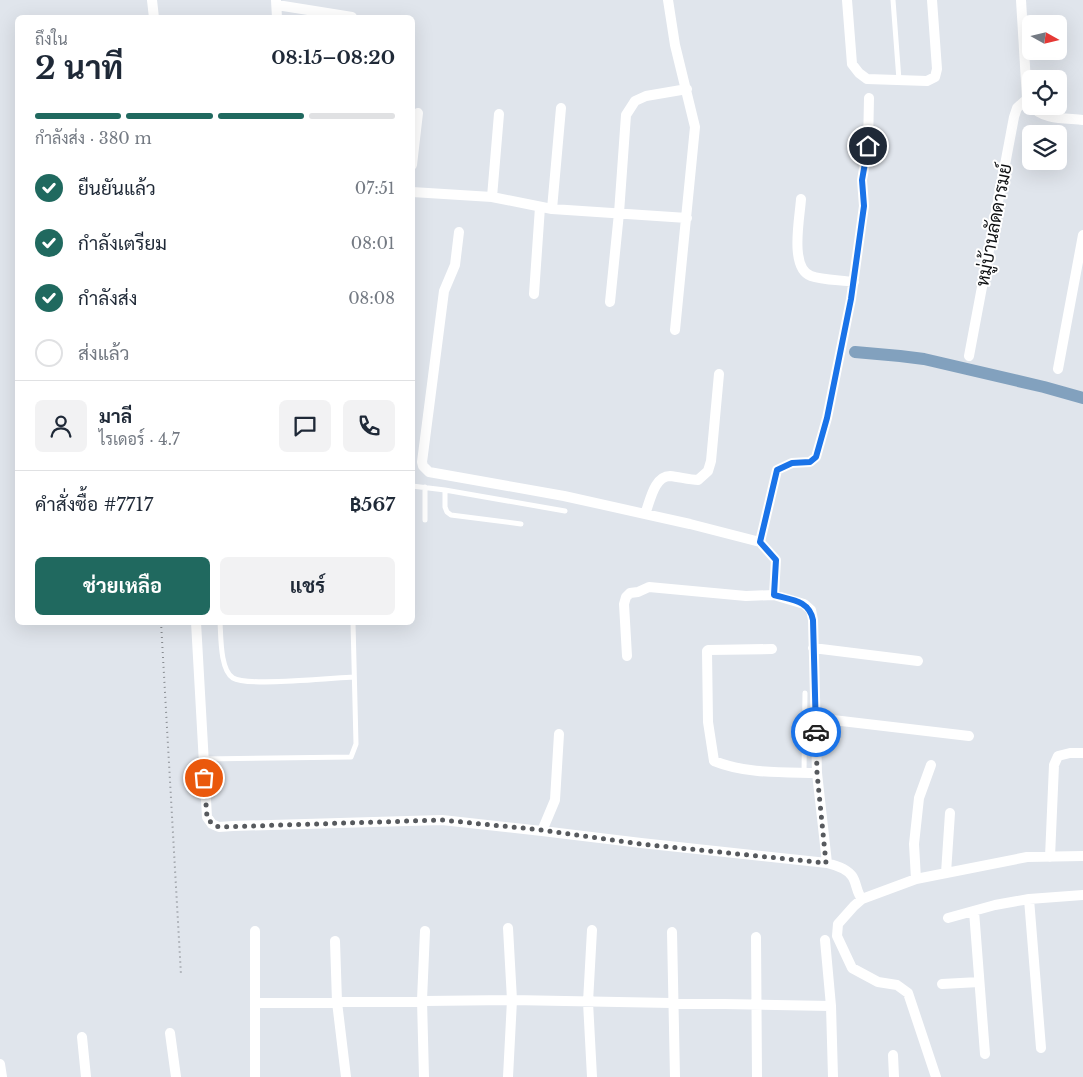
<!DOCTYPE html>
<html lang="th">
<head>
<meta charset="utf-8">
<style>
  body { margin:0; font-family:"Libre Baskerville",Sarabun,serif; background:#f2f2f3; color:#1f2937; height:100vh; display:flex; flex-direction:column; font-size:19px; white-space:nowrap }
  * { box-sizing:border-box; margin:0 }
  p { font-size:16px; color:#747a83 }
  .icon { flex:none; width:28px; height:28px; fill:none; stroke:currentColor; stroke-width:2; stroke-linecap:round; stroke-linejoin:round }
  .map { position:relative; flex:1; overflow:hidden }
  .sheet { position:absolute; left:15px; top:15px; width:400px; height:610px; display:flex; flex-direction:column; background:#fff; border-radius:8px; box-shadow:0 5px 20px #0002 }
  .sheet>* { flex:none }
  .needle { width:32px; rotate:98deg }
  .buttons { position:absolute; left:1022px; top:15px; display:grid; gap:10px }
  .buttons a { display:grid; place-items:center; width:45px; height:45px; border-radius:8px; background:#fff; box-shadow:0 5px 20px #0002; font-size:25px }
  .pin { position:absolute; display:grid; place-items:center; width:42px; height:42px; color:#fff; margin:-21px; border:2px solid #fff; border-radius:50%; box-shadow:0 1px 5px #0007 }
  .courier { position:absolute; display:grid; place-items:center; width:50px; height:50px; margin:-25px; border:4px solid #1a73e8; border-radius:50%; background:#fff; color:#222; box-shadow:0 1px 6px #0007 }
  .overview em { font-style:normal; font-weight:700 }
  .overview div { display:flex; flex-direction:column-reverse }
  .overview { display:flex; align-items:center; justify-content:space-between; height:85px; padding:0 20px }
  h1 { font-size:32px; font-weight:700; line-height:38px }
  .bar { display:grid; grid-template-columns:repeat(4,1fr); gap:8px 5px; align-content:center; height:60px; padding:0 20px }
  .bar i { height:6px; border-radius:4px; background:#e0e1e3 }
  .bar .selected { background:#20695f }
  .bar p { grid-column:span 4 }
  .line { display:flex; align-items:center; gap:12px; padding:0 20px; border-top:1px solid #e0e1e3 }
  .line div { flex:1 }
  .round { display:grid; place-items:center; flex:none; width:52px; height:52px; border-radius:8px; background:#f2f2f3 }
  ol { padding:0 20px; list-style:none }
  li { display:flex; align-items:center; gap:15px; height:55px }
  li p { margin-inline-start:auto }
  li .icon { padding:5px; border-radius:50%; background:#20695f; color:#fff; stroke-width:4 }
  li:last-child { color:#747a83 }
  li i { width:28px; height:28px; border:2px solid #e0e1e3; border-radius:50% }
  .primary-button { display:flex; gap:10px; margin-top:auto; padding:10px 20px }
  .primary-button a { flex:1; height:58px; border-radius:8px; background:#20695f; color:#fff; font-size:20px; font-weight:700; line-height:58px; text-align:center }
  .primary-button a+a { background:#f2f2f3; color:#1f2937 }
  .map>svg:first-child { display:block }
</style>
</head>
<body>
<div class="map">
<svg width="1083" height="1077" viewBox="0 0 1083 1077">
  <rect width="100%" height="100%" fill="#e0e5ec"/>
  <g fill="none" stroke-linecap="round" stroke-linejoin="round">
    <path stroke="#82a1be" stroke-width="12" d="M855 352 900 356 924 359 1044 387 1083 398"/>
    <path stroke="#888c91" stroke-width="2" stroke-dasharray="1 4" stroke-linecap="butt" d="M161 622 181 975"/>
    <path stroke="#fff" stroke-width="5" d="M893 0 899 80
      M412 486 445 490 565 511
      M425 487V520
      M445 490V507L447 512 451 515 521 524
      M220 622C221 636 220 670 233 678 247 687 332 678 353 677
      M203 759 351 757 356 744 353 622
      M804 773 805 693"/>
    <path stroke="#fff" stroke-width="10" d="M152 0 154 18
      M276 0 277 18
      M668 0 675 45 695 127 675 330
      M847 0 852 64 859 73 867 79 927 81 935 77 937 69 932 0
      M1021 0 1027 99 1031 105
      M277 5 352 17
      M1032 106C1042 120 1068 118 1083 120
      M412 165 418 113
      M412 192 492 197 552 209 687 218
      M492 197 499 114
      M801 199C800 217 789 268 811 276 822 280 841 280 854 282
      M552 209 561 108
      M459 232 455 265 444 291 422 462 423 466 429 472 564 496 690 524 760 542 776 560 774 595
      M534 294 540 207
      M610 302 619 213 626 115 635 101 646 96 687 89
      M969 356 1014 117 1017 108 1027 99
      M1058 369 1083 235
      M645 514C650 502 654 476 670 476 680 477 689 480 698 480L708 471 711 461 719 374
      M760 542 777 470 792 463 810 462 816 457 827 418 851 299 864 206 862 180 868 146 869 98
      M196 622 207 817 212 824 219 827 233 826 442 820 542 831 641 843 827 863C835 865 847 869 852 876 857 883 856 892 862 899
      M813 648 918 661
      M772 649 708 650 707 651 708 722 714 761C746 774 783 772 817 773
      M627 656 624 604 626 597 630 593 638 592 649 587 746 596 774 595 804 604 811 610 813 620 817 773 827 863
      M816 718 969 736
      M542 831 555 800 559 734
      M1050 857 1054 765 1058 756 1070 753H1083
      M946 873 950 813
      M916 879 914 844 919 798 931 765
      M1029 899 1041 1048
      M974 911 985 1054
      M948 918 995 905 1029 899 1083 895
      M508 928 512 1000 508 1077
      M255 931V1077
      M672 932 675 1077
      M756 937 757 1077
      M825 940 831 1006
      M335 941 337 1002 346 1077
      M942 984 979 982
      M255 1003 512 1000 831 1006 833 1077
      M170 1033 176 1077
      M82 1037 86 1077
      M893 1055 894 1077
      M0 1064 2 1077
      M424 1077 422 1000 425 931
      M592 1077 588 1002 592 930
      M936 1077 908 993 897 985 878 982 852 968 837 936 838 924 854 906 862 899 916 879 1027 857 1083 856"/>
  </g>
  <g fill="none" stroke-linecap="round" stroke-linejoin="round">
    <path stroke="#575a5e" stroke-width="5" stroke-dasharray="0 9" d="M204 778 207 817 212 824 219 827 442 820 542 830 641 844 826 863 817 773 816 732"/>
    <path stroke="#1a73e8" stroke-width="6" d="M816 732 813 620C809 600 791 600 774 595L776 560 760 542 777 470 792 463 810 462 816 457 827 418 851 299 864 206 862 180 868 146"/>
  </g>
  <g text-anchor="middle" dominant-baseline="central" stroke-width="4" stroke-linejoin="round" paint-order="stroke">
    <g font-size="18" fill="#0d0f11" stroke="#fff">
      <text transform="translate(994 225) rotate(-79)">หมู่บ้านลัดดารมย์</text>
    </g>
  </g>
</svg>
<div class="buttons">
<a><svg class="needle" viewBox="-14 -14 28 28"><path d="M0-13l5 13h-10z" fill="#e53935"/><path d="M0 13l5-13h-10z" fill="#747a83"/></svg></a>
<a><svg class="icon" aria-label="locate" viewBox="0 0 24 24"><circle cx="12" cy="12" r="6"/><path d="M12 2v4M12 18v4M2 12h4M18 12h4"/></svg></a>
<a><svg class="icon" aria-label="layers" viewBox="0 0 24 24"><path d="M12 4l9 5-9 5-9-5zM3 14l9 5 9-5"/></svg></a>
</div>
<div class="pin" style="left:204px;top:778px;background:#ea580c"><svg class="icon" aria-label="bag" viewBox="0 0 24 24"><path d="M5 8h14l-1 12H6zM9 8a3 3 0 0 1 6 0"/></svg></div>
<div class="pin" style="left:868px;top:146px;background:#1f2937"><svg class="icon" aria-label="home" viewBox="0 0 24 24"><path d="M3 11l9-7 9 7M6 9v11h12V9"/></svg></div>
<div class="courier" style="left:816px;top:732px"><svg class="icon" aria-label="car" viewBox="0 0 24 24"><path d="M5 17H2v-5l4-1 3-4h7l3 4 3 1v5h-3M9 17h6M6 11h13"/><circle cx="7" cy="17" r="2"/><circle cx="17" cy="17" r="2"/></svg></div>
<section class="sheet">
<div class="overview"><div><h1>2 นาที</h1><p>ถึงใน</p></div><em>08:15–08:20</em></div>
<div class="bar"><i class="selected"></i><i class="selected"></i><i class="selected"></i><i></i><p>กำลังส่ง · 380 m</p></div>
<ol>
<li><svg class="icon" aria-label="check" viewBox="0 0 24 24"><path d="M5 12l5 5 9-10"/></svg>ยืนยันแล้ว<p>07:51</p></li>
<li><svg class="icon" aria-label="check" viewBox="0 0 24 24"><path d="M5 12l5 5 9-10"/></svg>กำลังเตรียม<p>08:01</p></li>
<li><svg class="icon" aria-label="check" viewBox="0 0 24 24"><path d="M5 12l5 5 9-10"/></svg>กำลังส่ง<p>08:08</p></li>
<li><i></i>ส่งแล้ว</li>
</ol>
<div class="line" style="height:90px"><a class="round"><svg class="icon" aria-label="person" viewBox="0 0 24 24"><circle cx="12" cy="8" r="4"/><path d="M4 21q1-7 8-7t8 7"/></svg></a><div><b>มาลี</b><p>ไรเดอร์ · 4.7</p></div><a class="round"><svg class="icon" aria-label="chat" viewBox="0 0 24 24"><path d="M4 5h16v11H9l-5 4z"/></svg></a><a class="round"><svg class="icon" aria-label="phone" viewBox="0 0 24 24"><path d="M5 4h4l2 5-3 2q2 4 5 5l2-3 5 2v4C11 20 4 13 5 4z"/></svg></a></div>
<div class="line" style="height:65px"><div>คำสั่งซื้อ #7717</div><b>฿567</b></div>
<div class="primary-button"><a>ช่วยเหลือ</a><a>แชร์</a></div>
</section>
</div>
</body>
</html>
